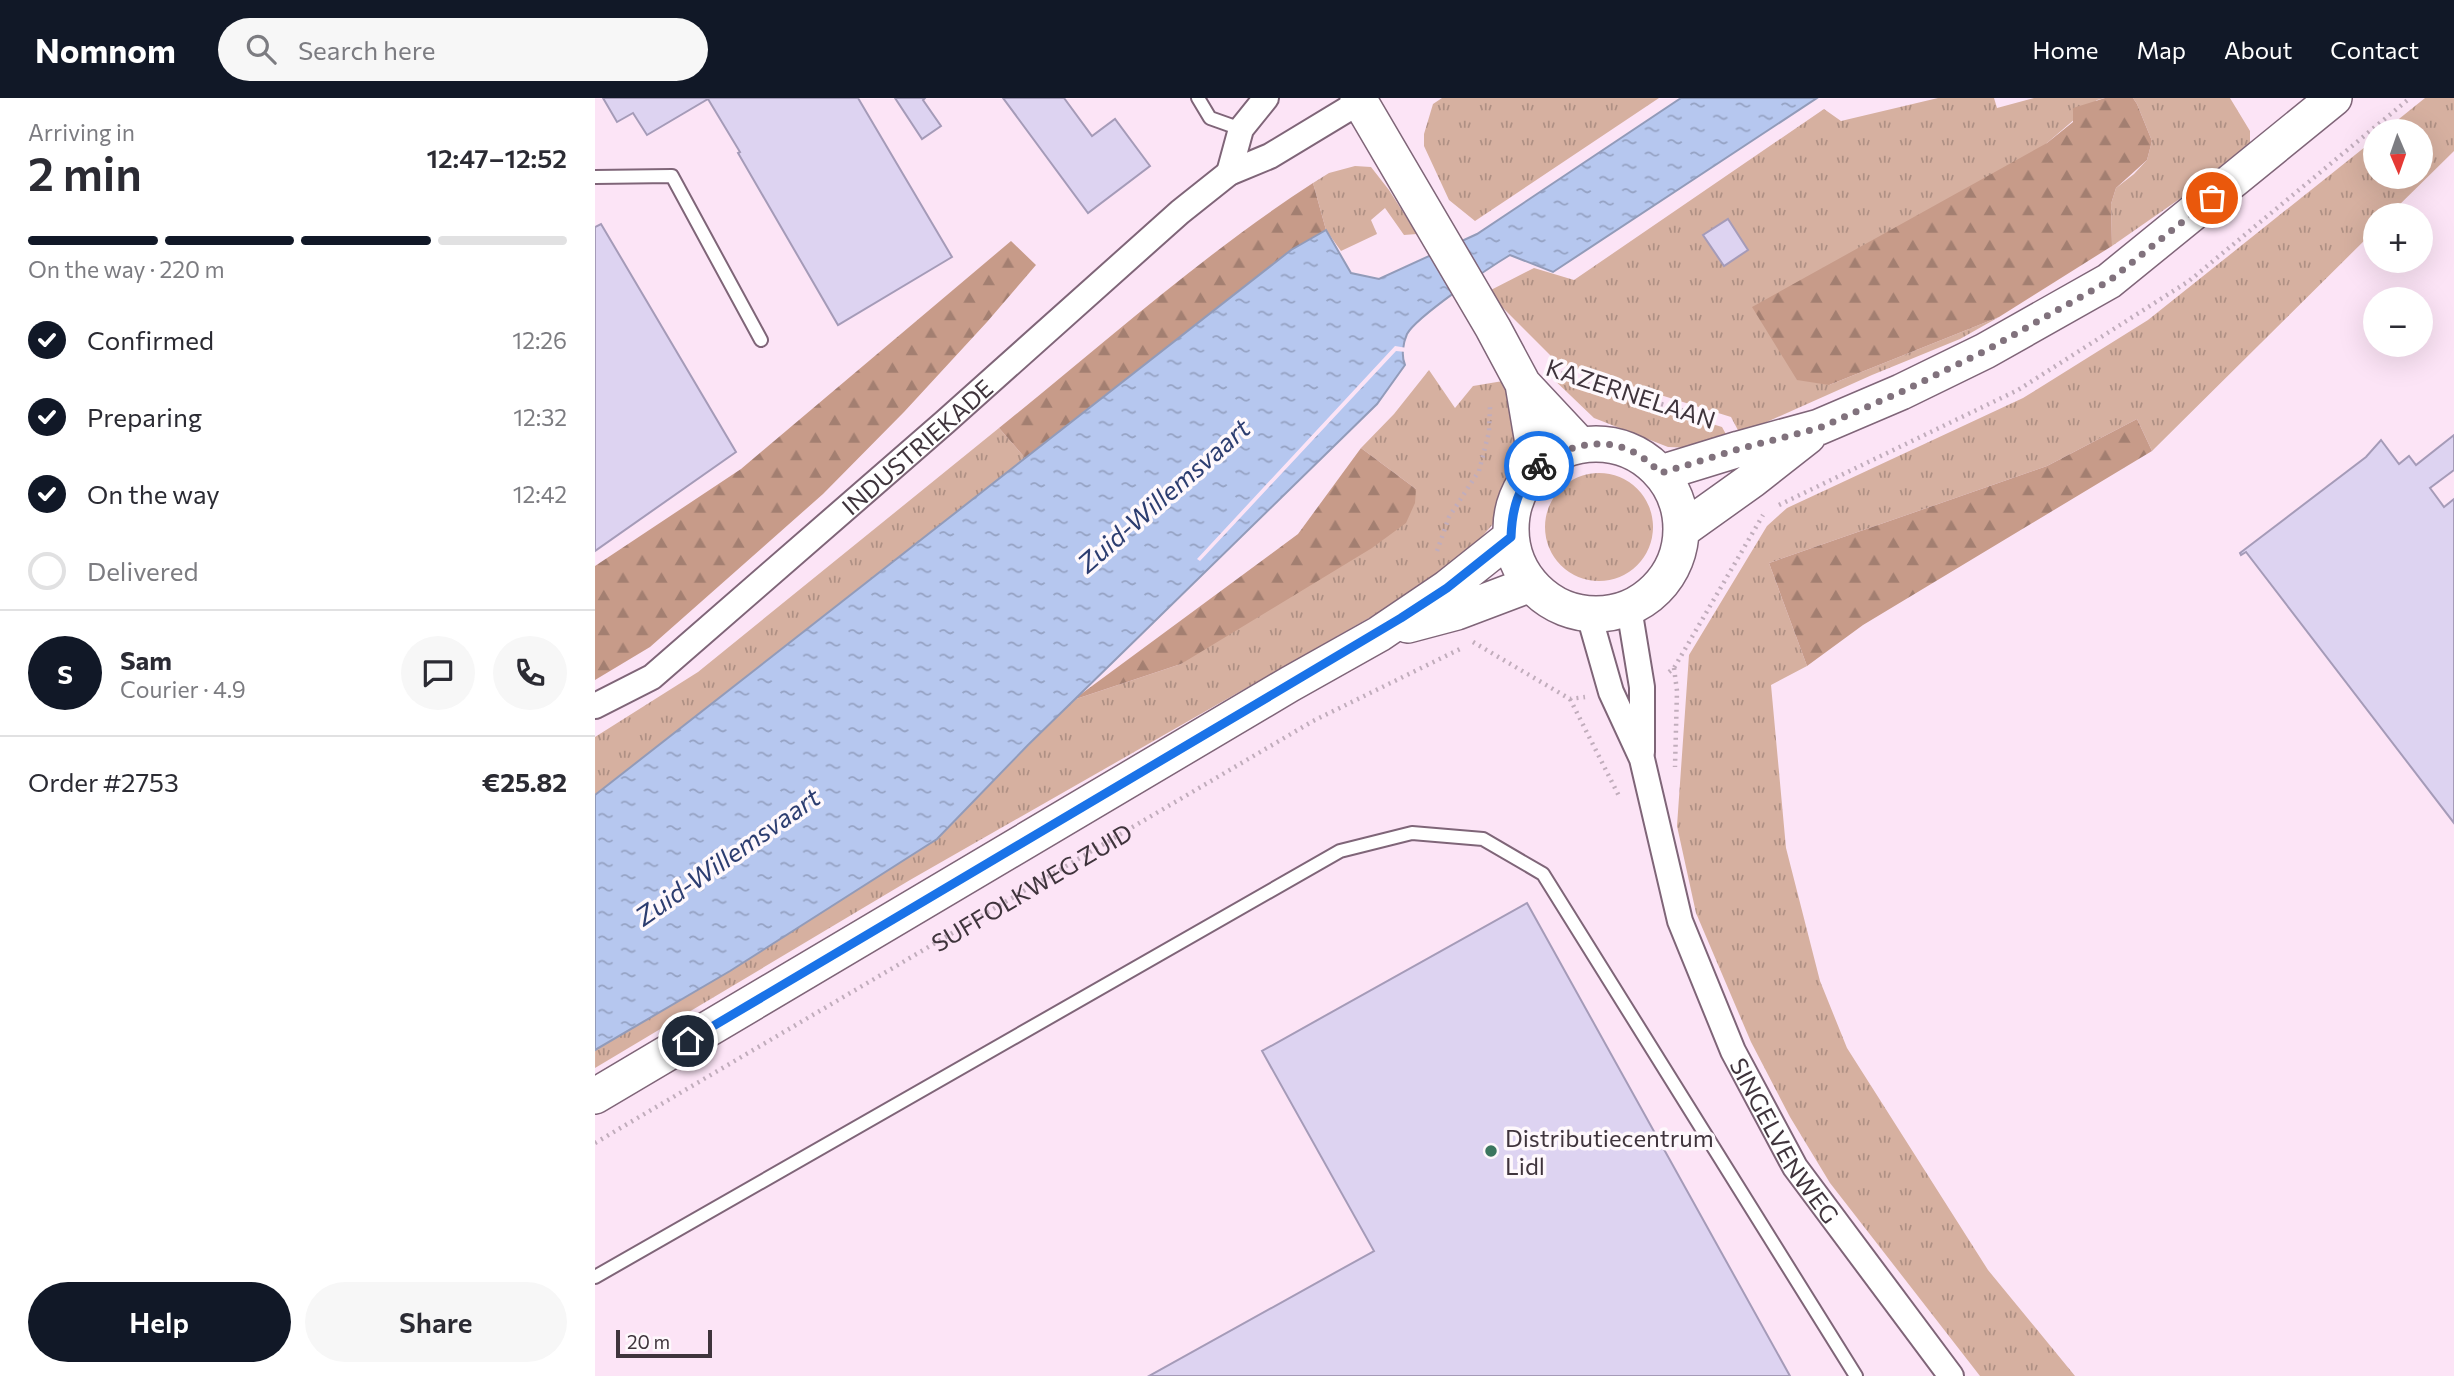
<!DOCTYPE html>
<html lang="en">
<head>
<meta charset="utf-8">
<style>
  body { margin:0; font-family:Commissioner,sans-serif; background:#f7f7f7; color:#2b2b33; height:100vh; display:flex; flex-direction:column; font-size:26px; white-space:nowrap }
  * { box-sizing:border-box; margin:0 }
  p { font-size:23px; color:#7c7c81 }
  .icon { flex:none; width:38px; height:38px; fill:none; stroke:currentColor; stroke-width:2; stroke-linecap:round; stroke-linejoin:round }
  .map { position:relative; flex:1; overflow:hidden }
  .side { display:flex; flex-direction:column; background:#fff; width:595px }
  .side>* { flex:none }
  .needle { width:46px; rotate:178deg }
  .tools { position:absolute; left:1768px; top:21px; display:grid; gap:14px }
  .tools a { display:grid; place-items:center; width:70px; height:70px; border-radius:50%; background:#fff; box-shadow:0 7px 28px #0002; font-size:35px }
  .scale { position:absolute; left:21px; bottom:18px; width:96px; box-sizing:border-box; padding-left:7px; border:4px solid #3f343c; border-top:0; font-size:19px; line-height:24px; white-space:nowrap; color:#3f343c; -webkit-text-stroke:5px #fef8fc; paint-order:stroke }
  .pin { position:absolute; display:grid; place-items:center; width:60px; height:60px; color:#fff; margin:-30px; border:4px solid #fff; border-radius:50%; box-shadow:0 2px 7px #0007 }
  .courier { position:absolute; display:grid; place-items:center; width:70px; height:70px; margin:-35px; border:5px solid #1a73e8; border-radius:50%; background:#fff; color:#222; box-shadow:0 2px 9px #0007 }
  .summary em { font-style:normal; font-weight:600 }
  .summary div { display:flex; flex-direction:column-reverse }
  .summary { display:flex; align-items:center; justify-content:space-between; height:119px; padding:0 28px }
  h1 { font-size:46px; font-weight:600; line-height:52px }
  .bar { display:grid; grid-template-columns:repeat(4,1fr); gap:10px 7px; align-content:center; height:84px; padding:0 28px }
  .bar i { height:9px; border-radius:5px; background:#e1e1e2 }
  .bar .current { background:#111827 }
  .bar p { grid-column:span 4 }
  .line { display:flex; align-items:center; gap:18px; padding:0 28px; border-top:2px solid #e1e1e2 }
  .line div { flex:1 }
  .round { display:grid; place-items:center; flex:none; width:74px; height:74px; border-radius:37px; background:#f7f7f7 }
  ol { padding:0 28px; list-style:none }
  li { display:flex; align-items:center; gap:21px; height:77px }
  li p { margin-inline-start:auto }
  li .icon { padding:7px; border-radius:50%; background:#111827; color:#fff; stroke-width:4 }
  li:last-child { color:#7c7c81 }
  li i { width:38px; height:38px; border:4px solid #e1e1e2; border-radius:50% }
  .action { display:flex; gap:14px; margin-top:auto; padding:14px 28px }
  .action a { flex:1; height:80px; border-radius:42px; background:#111827; color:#fff; font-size:28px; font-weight:600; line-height:80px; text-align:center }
  .action a+a { background:#f7f7f7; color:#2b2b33 }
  header { display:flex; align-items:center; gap:42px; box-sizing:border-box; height:98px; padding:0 35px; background:#111827; color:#fff }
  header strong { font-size:33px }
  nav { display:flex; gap:38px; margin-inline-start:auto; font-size:24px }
  .search { width:490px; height:63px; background:#f7f7f7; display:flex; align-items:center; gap:18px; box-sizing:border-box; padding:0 24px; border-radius:38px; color:#7c7c81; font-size:26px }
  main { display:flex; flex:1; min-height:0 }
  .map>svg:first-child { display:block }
</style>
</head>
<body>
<header>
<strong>Nomnom</strong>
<div class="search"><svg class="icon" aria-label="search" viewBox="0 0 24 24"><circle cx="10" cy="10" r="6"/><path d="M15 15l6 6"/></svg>Search here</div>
<nav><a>Home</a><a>Map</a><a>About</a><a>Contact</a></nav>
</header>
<main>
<section class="side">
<div class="summary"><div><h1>2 min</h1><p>Arriving in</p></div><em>12:47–12:52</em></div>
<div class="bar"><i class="current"></i><i class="current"></i><i class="current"></i><i></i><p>On the way · 220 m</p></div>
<ol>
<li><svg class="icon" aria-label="check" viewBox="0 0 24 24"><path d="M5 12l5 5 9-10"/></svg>Confirmed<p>12:26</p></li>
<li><svg class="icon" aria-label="check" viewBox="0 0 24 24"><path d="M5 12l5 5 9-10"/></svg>Preparing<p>12:32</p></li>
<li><svg class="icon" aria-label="check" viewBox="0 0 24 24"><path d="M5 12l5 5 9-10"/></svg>On the way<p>12:42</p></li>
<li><i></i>Delivered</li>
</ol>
<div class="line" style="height:126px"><b class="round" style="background:#111827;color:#fff">S</b><div><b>Sam</b><p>Courier · 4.9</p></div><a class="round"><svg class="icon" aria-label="chat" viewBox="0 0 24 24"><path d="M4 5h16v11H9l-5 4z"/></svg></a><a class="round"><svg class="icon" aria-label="phone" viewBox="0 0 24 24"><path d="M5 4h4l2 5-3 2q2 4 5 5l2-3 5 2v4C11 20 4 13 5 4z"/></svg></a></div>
<div class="line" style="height:91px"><div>Order #2753</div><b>€25.82</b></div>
<div class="action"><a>Help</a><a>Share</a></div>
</section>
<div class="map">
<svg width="1859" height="1278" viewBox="0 0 1859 1278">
  <defs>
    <pattern id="grass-tufts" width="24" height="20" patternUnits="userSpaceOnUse" patternTransform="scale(1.75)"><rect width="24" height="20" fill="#d6b0a0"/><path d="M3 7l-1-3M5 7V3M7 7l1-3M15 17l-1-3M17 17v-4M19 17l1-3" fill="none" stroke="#af9084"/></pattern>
    <pattern id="forest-firs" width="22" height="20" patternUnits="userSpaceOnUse" patternTransform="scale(1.75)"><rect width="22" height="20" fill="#c79b89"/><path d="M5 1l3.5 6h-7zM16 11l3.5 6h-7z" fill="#a37f71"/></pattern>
    <pattern id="water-ripples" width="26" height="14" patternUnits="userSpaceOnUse" patternTransform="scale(1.75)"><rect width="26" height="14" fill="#b6c7ef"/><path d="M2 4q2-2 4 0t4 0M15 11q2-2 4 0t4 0" fill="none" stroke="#95a2c3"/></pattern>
  </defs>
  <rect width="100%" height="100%" fill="#fce4f6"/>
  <path fill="url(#grass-tufts)" d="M847 0H1064L880 123 854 102 829 48V36L838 6Z
    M1343 0H1399L1402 10 1439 0H1510L1502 2 1452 45 1234 287 1404 219 1365 241 1277 277 1145 336 1136 319 963 265 892 194 939 170 979 182 1229 11 1246 23Z
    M1538 0H1635L1655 33V52L1517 148 1516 106 1521 90 1539 76 1552 62 1557 43 1542 6Z
    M1830 0H1859V53L1794 117H1780V132L1557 353 1542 321 1452 368 1174 465 1212 568 1176 587 1191 750 1225 883 1252 950 1393 1172 1480 1278H1385L1235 1085 1195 1019 1156 944 1101 815 1082 728 1094 557 1172 428 1192 410 1428 300 1553 222 1780 41V79H1825V33H1789Z
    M760 68 776 69 794 92 822 136 809 137 790 110 776 122 782 136 746 153 731 132 718 85 734 75Z
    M834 272 860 310 878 288 908 283 921 335 922 359 898 426 858 472 315 782 0 970V952L135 873 342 741 478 602 586 566 821 391 766 350 799 316Z
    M952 275 1127 329 1133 340 1101 350 1073 349 999 320Z
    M404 330 431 361 0 697V639L103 574Z
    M950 429a54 54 0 1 1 108 0a54 54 0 1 1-108 0Z"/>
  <path fill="url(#forest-firs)" d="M1510 0H1538L1542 6 1557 43 1552 62 1521 90 1516 106 1517 148 1404 219 1234 287 1202 282 1157 209 1452 45 1478 24V10Z
    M718 85 731 132 696 152 431 361 404 330C507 247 607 157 718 85Z
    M416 143 441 167 392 224 309 314 228 396 55 549 0 582V468L146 371Z
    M1542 321 1557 353 1268 527 1212 568 1174 465 1452 368Z
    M766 350 821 391 820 405 811 425 777 450 586 566 478 602 703 436Z"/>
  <path fill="url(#water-ripples)" stroke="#929bb9" stroke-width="2" d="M1086 0H1222L958 174 915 157C895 169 821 219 812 236 808 245 806 258 810 267L782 306 433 647 342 741 135 873 0 952V697L696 152 731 132 756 175 784 181 882 136Z"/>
  <path fill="#fce4f6" d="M800 248 812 250 811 254 801 253 605 463 602 461Z"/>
  <path fill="#ddd3f1" stroke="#a59bb8" stroke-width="2" d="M8 0H263L357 159 243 227 143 55 145 54 113 1 52 37 38 15 22 24Z
    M300 0H330L328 2 346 28 327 41Z
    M408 0H469L497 38 520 21 555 68 493 115Z
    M1133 121 1153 152 1129 168 1108 137Z
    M6 126 141 354 0 453V129Z
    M1859 337V372L1835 390 1849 409 1859 401V725L1651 454 1646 457 1645 455 1771 359 1786 342 1804 366 1814 358 1821 367Z
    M932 805 1195 1278H554L779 1153 667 953Z"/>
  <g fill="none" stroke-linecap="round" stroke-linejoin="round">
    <g stroke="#7f6578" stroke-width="16">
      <path id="lane" d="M603 0 615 20 646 31
        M0 79 77 78 166 242
        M0 1179 745 753 817 735 888 741 948 776 1261 1278"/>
    </g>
    <g stroke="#7f6578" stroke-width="28">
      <g id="street">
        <path d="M634 75 646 31 671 0"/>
        <path d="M1034 510 1047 589V654"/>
        <path id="s2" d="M994 517 1016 594 1047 661 1085 823 1138 953 1200 1069 1356 1278"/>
        <path id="s3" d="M0 608 57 579 350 324 585 114 634 75 675 58 771 0"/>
      </g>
    </g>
    <g stroke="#7f6578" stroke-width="38">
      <path id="secondary" d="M763 0 898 230 928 286 985 347
        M928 286 942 369
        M916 431a85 85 0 1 1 170 0a85 85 0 1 1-170 0Z
        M1066 375 1144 351 1224 329 1306 294 1390 253 1514 183 1739 0
        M1087 432 1157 382 1213 338
        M813 527 862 514 936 486
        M0 998 695 586 784 536 852 490 916 439"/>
    </g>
    <g stroke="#c1adbc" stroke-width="4.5" stroke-dasharray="2 5" stroke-linecap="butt">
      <path d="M966 275 1118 322"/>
      <path d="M1184 407 1423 292 1594 183 1815 0"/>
      <path d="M842 453 854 419 884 373 894 334 895 309"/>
      <path d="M878 544 975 601 990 599"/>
      <path d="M1079 570 1082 593 1080 669"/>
      <path d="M1074 574 1079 570 1168 417"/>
      <path d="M975 601 1025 700"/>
      <path id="s1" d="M0 1045 718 623 865 551"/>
    </g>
    <use href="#lane" stroke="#fff" stroke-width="12"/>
    <use href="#street" stroke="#fff" stroke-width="24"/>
    <use href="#secondary" stroke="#fff" stroke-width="35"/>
  </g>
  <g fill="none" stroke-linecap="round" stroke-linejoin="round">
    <path stroke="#81727d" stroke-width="7" stroke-dasharray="0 12.6" d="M944 368C973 346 1011 337 1044 357 1052 362 1059 369 1066 375L1144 351 1224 330 1306 294 1390 253 1514 183 1617 100"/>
    <path stroke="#1a73e8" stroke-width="9" d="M93 943 695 586 806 520 852 490 916 439C917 411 923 388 944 368"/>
  </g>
  <circle fill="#3b765f" stroke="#fef8fc" stroke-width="2.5" cx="896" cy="1053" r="7"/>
  <g text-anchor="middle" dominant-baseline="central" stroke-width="7" stroke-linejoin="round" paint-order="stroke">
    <g font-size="24" fill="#3f343c" stroke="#fef8fc">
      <text transform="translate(1036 295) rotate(18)">KAZERNELAAN</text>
      <text stroke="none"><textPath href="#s3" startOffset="415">INDUSTRIEKADE</textPath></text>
      <text stroke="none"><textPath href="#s1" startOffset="506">SUFFOLKWEG ZUID</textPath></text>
      <text stroke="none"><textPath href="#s2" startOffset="564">SINGELVENWEG</textPath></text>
    </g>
    <g font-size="24" fill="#3f343c" stroke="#fef8fc" text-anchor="start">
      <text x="910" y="1039">Distributiecentrum<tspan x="910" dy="28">Lidl</tspan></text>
    </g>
    <g font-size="26" font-style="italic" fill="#2c3d70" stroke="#fef8fc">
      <text transform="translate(568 397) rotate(-41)">Zuid-Willemsvaart</text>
      <text transform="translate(132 758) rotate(-35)">Zuid-Willemsvaart</text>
    </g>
  </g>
</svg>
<div class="tools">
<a><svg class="needle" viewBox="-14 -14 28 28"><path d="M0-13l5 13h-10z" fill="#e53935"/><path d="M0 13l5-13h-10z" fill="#7c7c81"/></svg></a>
<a>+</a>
<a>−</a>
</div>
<div class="scale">20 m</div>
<div class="pin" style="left:1617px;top:100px;background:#ea580c"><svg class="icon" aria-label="bag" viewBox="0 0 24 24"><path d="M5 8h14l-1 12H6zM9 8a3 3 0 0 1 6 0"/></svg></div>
<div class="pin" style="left:93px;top:943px;background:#1f2937"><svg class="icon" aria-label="home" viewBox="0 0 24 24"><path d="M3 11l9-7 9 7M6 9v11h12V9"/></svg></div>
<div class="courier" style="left:944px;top:368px"><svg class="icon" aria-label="bike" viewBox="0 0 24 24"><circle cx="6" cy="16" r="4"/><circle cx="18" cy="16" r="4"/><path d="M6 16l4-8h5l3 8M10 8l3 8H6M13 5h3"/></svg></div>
</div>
</main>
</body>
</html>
